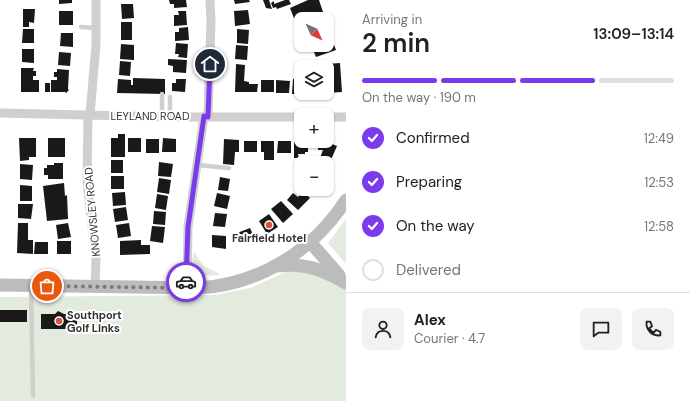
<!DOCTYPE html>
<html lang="en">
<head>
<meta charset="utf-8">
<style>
  body { margin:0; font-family:"DM Sans",sans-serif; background:#f2f2f2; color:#202124; height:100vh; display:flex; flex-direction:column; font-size:15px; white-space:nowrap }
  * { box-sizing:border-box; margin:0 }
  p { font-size:13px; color:#757577 }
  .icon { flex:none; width:22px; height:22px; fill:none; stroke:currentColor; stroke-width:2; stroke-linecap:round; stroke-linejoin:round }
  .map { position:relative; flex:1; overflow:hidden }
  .sheet { display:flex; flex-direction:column; background:#fff; width:344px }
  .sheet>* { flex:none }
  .needle { width:26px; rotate:135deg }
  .tools { position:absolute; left:294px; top:12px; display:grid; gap:8px }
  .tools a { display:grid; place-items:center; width:40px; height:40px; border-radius:8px; background:#fff; box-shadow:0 1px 3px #0004; font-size:20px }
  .pin { position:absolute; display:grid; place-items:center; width:34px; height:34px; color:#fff; margin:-17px; border:2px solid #fff; border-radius:50%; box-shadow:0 1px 4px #0007 }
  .courier { position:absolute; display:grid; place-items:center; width:40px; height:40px; margin:-20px; border:3px solid #7c3aed; border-radius:50%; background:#fff; color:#222; box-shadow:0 1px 5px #0007 }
  .overview em { font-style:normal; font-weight:600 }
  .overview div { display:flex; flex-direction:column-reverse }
  .overview { display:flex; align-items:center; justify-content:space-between; height:68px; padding:0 16px }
  h1 { font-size:26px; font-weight:600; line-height:30px }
  .bar { display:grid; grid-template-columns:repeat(4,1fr); gap:6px 4px; align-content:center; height:48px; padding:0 16px }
  .bar i { height:5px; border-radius:3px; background:#e0e0e0 }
  .bar .current { background:#7c3aed }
  .bar p { grid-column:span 4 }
  .line { display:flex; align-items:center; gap:10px; padding:0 16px; border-top:1px solid #e0e0e0 }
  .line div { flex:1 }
  .round { display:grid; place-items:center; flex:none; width:42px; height:42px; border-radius:8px; background:#f2f2f2 }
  ol { padding:0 16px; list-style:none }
  li { display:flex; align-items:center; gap:12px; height:44px }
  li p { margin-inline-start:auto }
  li .icon { padding:4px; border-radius:50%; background:#7c3aed; color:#fff; stroke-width:4 }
  li:last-child { color:#757577 }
  li i { width:22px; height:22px; border:2px solid #e0e0e0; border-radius:50% }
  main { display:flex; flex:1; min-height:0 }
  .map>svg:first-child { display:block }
</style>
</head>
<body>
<main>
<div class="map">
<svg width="346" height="401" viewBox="0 0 346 401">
  <rect width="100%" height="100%" fill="#fff"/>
  <path fill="#e3ebdf" d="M346 219V264L328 243Z
    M194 252 204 266 220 274V275C201 277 187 277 194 252Z
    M305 271 337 283 346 290V401H0V297L215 295 250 288 286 272Z"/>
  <path fill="#191919" d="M59 0H72V3L59 4Z
    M169 0H186L187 7 174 8V4H170Z
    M234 0H249L250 2 235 4Z
    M263 0H269L272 9 266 8Z
    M285 0H289L291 4 277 9 276 7 273 8 271 3 274 1V4Z
    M308 0H319L323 12 295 21 290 8Z
    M121 4H133L134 18 122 19Z
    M23 9H35L34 23 29 22V27H23Z
    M248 10 250 24 235 26 234 11Z
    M59 11H73V25H59Z
    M178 11H186L187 25 174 26V15H179Z
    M121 22H132V40H121Z
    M188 27 189 40 175 41V32H179V28Z
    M23 29H34V43H22Z
    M237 29 249 30 248 44 237 43Z
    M61 33H73V47L60 46Z
    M331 37 336 50 316 57 314 52 318 50 316 45H327V38Z
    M176 43 188 44 187 58 178 57 179 54H175Z
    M121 44 134 45V60L120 59Z
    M236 45 248 46 247 60 235 59Z
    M22 49H34V63L22 62Z
    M59 52 71 53 70 66 58 65Z
    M168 59 187 60 186 73 173 72V66L168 65Z
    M120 61 131 62 130 76 119 75Z
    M340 63 342 92 327 93V83H330L329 70H327L326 64Z
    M236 64 245 65 244 81 249 82V84H258L257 92H235Z
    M21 68H34L33 71H36V76H33V80H39V92H21Z
    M57 69 69 70 68 89 69 90 66 93 65 92H51V80H57V77H54V72H57Z
    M133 78 165 79V94L117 93 118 79 131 80V85H133Z
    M301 78V94H292L293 79Z
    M176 79H186L185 92 172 91V83H176Z
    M261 80H274V92H261Z
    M276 80 290 81 289 93H276Z
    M45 83H50V92H45Z
    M118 134H125V157H111V138H118Z
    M19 138H36V157H29V160L20 161Z
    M48 138H65V157H48Z
    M128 138H141V152H128Z
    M163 138 176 139V152H162Z
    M146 139H159V153H146Z
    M224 139 239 140V152H235L234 165 223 164Z
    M244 141H257V152H244Z
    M261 141H274V160H264V152H261Z
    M278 141H291V153H277Z
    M308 141V152H305V154H298L299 158H294V142Z
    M318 142H327L337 146 327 169V163H318L323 150H318Z
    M111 160H123V173H111Z
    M159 162 173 164 171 177 158 176Z
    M54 163H63V179H48V175H44V168H47V165H54Z
    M20 164 33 165 32 180 20 179Z
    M111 176H124V189H111Z
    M220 177 230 179 228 191 218 190Z
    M159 178 171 180 169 194 157 192Z
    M64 183 65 196 67 195 68 219 47 221 43 186Z
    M20 185 32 186V201H20Z
    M303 191 310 198 298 210 287 200 293 193 298 197Z
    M125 192 126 205 113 206 112 193Z
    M217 193 230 196 227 209 214 206Z
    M157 194 168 196 166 210 155 208Z
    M281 201 293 214 283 223 271 209Z
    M18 204H33L31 219 18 218Z
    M126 207 128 220 115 222 113 209Z
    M154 211 166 212 165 225 153 224Z
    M215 213 227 214 225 227 213 226Z
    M269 214 278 227 267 234 259 221Z
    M18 223H28V240H33V254L17 253Z
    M68 223 71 237 58 239 56 225Z
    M129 223 131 236 118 238 116 225Z
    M152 226 165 227 163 243 150 241Z
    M250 228 255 239 242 244 237 233Z
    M212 235 226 236V249L212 247Z
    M141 240V245H150V254L120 255V241Z
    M57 241H71V254H57Z
    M35 242H48V254H34Z
    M0 310H27V322H0Z
    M58 311 64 314H77V329H41V314H55Z"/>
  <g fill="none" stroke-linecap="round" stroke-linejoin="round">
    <path stroke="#cfcfcf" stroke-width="4.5" d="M81 27 96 28
      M162 116V94
      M170 117V97
      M197 165 229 168
      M31 287 33 396"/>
    <path stroke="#cfcfcf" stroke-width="9" d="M0 113 170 117H301
      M88 115 87 182 96 260 95 285
      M90 115 96 44V0
      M208 117 211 20 210 0
      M327 117H346
      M187 287 188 227 204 116"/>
    <path stroke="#bcbcbc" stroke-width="13" d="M310 242 339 275
      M278 266C306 263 321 269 346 283
      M0 285 199 288C260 284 313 251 346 200"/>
  </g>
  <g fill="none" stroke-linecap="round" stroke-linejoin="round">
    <path stroke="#7a7a7a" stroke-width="4" stroke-dasharray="0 7.2" d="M47 286 187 288 186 282"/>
    <path stroke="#7c3aed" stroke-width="5" d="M186 282 188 227 204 116 208 117 210 64"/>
  </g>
  <g fill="#e04e3e" stroke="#fff" stroke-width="1.5">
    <circle cx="269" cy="225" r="4"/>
    <circle cx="59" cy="321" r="4"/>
  </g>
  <g text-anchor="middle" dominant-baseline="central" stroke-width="4" stroke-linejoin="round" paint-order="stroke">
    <g font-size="11" fill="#323232" stroke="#fff">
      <text x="150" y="116">LEYLAND ROAD</text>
      <text transform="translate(92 212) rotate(-95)">KNOWSLEY ROAD</text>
    </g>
    <g font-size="11" font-weight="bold" fill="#323232" stroke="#fff">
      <text x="269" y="238">Fairfield Hotel</text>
      <text x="67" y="315" text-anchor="start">Southport<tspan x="67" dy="13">Golf Links</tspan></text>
    </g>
  </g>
</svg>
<div class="tools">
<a><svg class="needle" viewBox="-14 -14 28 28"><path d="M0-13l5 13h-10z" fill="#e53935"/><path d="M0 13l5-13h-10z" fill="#757577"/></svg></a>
<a><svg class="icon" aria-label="layers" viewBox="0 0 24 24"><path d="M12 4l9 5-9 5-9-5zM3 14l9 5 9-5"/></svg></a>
<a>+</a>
<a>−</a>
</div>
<div class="pin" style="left:47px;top:286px;background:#ea580c"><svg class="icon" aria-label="bag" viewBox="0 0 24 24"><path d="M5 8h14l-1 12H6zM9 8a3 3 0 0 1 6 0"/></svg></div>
<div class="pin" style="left:210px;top:64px;background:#1f2937"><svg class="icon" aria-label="home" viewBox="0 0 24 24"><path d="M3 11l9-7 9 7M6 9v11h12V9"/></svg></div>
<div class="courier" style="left:186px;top:282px"><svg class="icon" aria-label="car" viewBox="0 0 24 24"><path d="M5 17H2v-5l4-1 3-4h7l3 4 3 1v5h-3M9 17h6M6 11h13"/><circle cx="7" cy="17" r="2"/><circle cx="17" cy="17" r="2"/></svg></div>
</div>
<section class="sheet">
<div class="overview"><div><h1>2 min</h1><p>Arriving in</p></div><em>13:09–13:14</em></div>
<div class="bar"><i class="current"></i><i class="current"></i><i class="current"></i><i></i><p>On the way · 190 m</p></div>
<ol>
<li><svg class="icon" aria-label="check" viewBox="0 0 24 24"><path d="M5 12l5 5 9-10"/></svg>Confirmed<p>12:49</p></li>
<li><svg class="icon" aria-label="check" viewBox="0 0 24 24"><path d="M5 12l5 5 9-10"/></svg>Preparing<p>12:53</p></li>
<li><svg class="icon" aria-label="check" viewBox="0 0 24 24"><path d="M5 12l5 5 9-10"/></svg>On the way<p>12:58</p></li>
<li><i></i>Delivered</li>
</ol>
<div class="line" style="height:72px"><a class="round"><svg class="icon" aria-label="person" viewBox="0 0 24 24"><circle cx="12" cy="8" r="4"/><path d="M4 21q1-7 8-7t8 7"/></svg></a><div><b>Alex</b><p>Courier · 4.7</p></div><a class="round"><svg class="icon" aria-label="chat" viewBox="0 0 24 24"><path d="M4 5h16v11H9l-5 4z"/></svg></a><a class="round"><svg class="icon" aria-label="phone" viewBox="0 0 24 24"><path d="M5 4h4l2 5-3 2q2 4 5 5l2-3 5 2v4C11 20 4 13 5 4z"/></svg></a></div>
</section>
</main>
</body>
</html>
